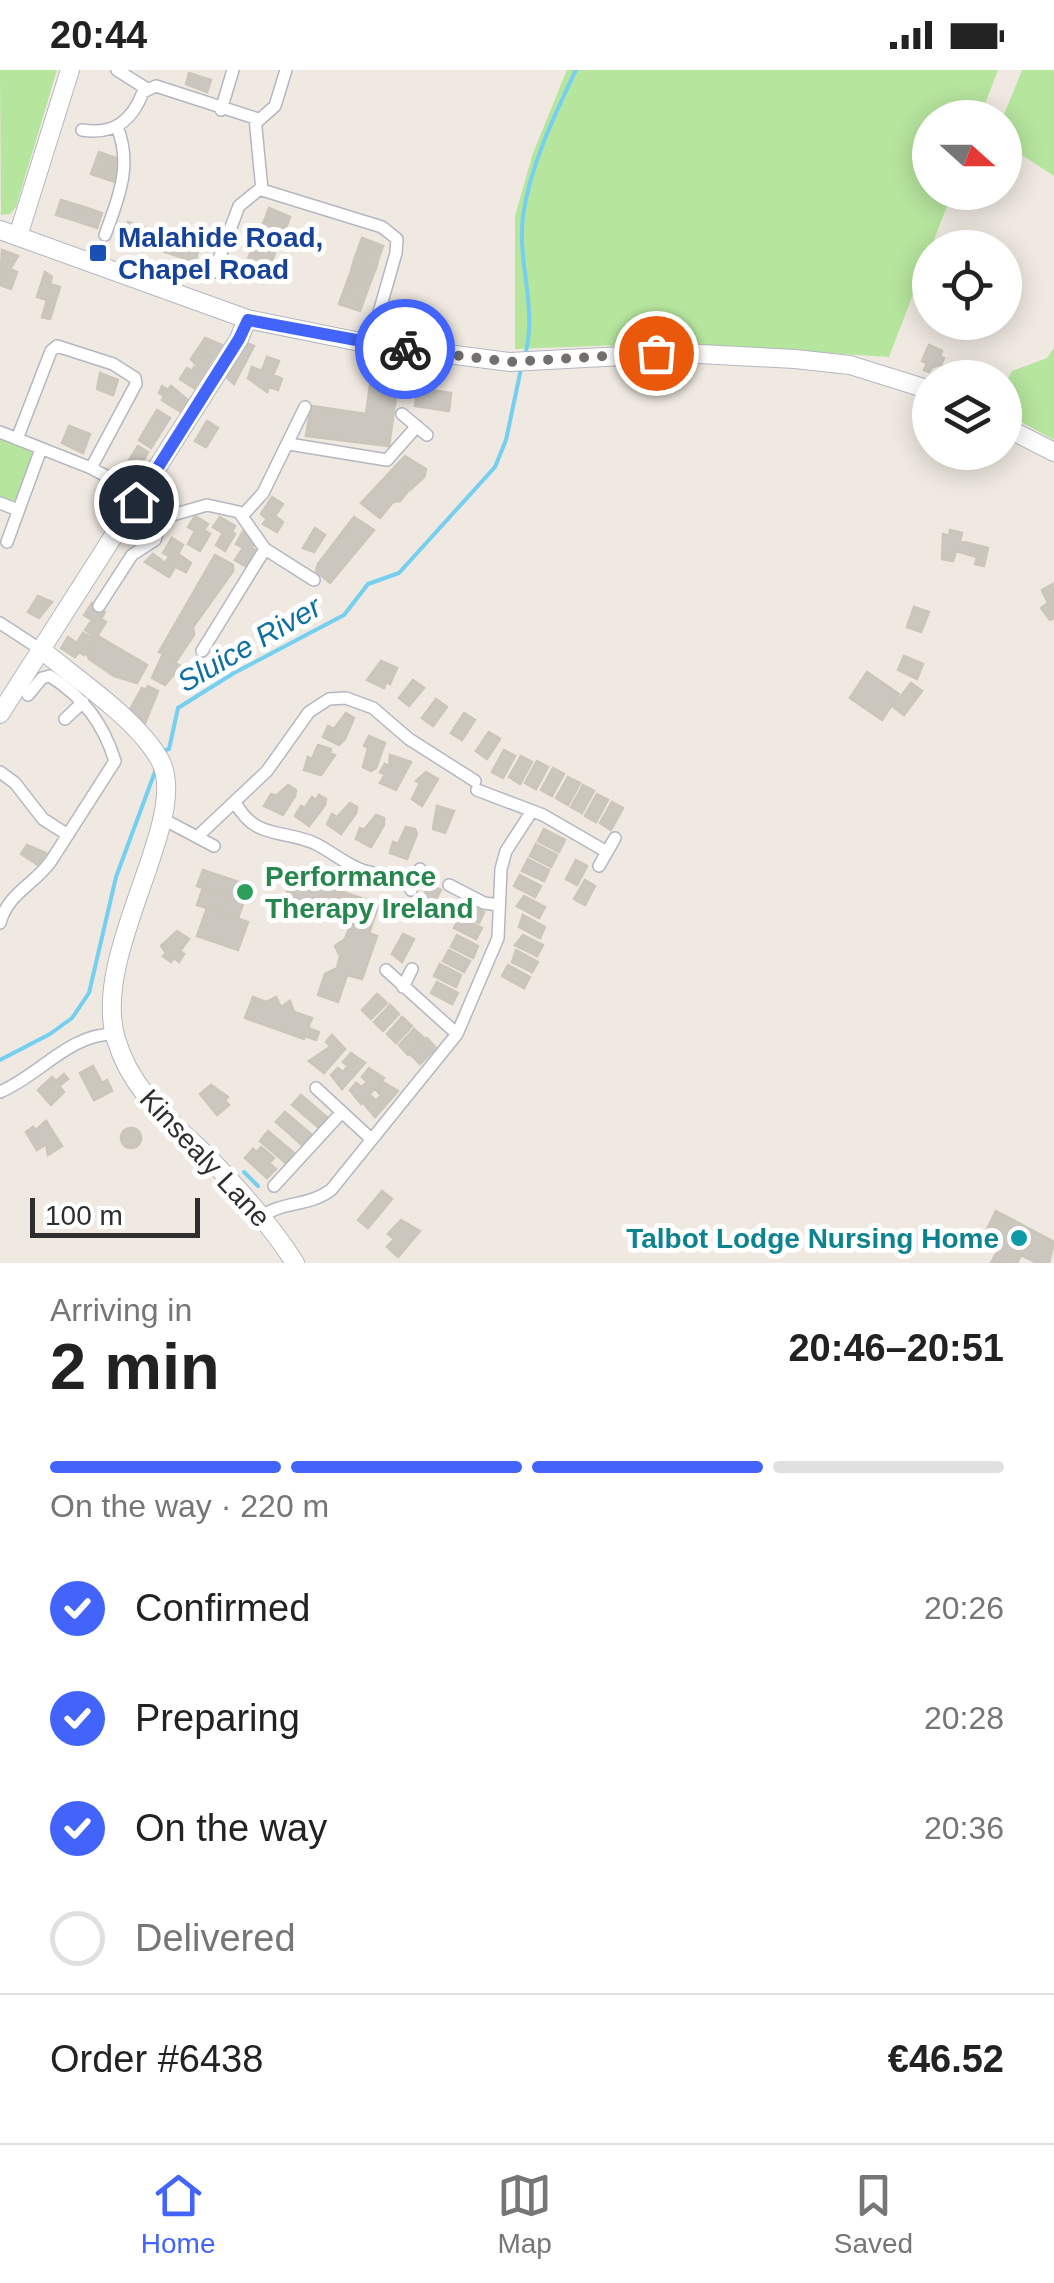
<!DOCTYPE html>
<html lang="en">
<head>
<meta charset="utf-8">
<style>
  body { margin:0; font-family:Arial,sans-serif; background:#f6f6f6; color:#222; height:100vh; display:flex; flex-direction:column; font-size:38px; white-space:nowrap }
  * { box-sizing:border-box; margin:0 }
  p { font-size:32px; color:#767676 }
  .icon { flex:none; width:55px; height:55px; fill:none; stroke:currentColor; stroke-width:2; stroke-linecap:round; stroke-linejoin:round }
  .map { position:relative; height:1193px; overflow:hidden }
  .side { display:flex; flex-direction:column; background:#fff; flex:1 }
  .side>* { flex:none }
  .needle { width:65px; rotate:111deg }
  .fabs { position:absolute; left:912px; top:30px; display:grid; gap:20px }
  .fabs a { display:grid; place-items:center; width:110px; height:110px; border-radius:50%; background:#fff; box-shadow:0 5px 25px #0003; font-size:50px }
  .scale { position:absolute; left:30px; bottom:25px; width:170px; box-sizing:border-box; padding-left:10px; border:5px solid #2e2e2e; border-top:0; font-size:28px; line-height:35px; white-space:nowrap; color:#2e2e2e; -webkit-text-stroke:8px #fff; paint-order:stroke }
  .pin { position:absolute; display:grid; place-items:center; width:85px; height:85px; color:#fff; margin:-42px; border:5px solid #fff; border-radius:50%; box-shadow:0 2px 10px #0007 }
  .courier { position:absolute; display:grid; place-items:center; width:100px; height:100px; margin:-50px; border:8px solid #4264fb; border-radius:50%; background:#fff; color:#222; box-shadow:0 2px 12px #0007 }
  .head em { font-style:normal; font-weight:700 }
  .head div { display:flex; flex-direction:column-reverse }
  .head { display:flex; align-items:center; justify-content:space-between; height:170px; padding:0 50px }
  h1 { font-size:65px; font-weight:700; line-height:75px }
  .bar { display:grid; grid-template-columns:repeat(4,1fr); gap:15px 10px; align-content:center; height:120px; padding:0 50px }
  .bar i { height:12px; border-radius:8px; background:#e0e0e0 }
  .bar .selected { background:#4264fb }
  .bar p { grid-column:span 4 }
  .line { display:flex; align-items:center; gap:25px; padding:0 50px; border-top:2px solid #e0e0e0 }
  .line div { flex:1 }
  ol { padding:0 50px; list-style:none }
  li { display:flex; align-items:center; gap:30px; height:110px }
  li p { margin-inline-start:auto }
  li .icon { padding:10px; border-radius:50%; background:#4264fb; color:#fff; stroke-width:4 }
  li:last-child { color:#767676 }
  li i { width:55px; height:55px; border:5px solid #e0e0e0; border-radius:50% }
  .status { display:flex; justify-content:space-between; align-items:center; height:70px; padding:0 50px; background:#fff; direction:ltr }
  .status svg { height:28px; fill:currentColor }
  .tab-bar { display:flex; justify-content:space-around; align-items:center; height:140px; border-top:2px solid #e0e0e0; background:#fff; font-size:28px; color:#767676 }
  .tab-bar a { display:grid; justify-items:center; gap:5px }
  .tab-bar .selected { color:#4264fb }
  .map>svg:first-child { display:block }
</style>
</head>
<body>
<div class="status"><b>20:44</b><svg viewBox="0 0 49 12"><path d="M0 12V9h3v3zM5 12V6h3v6zM10 12V3h3v9zM15 12V0h3v12zM26 1h20v11H26zM47 4h2v5h-2z"/></svg></div>
<div class="map">
<svg width="1054" height="1193" viewBox="0 0 1054 1193">
  <rect width="100%" height="100%" fill="#efe9e1"/>
  <path fill="#b6e59e" d="M0 0H57L16 137 10 144 1 145Z
    M567 0H998L980 47 930 48V122L952 123 889 287 674 273 515 279V146L533 83Z
    M1022 0H1054V106L1005 74 1003 47Z
    M1054 278V370L1005 343V314L1012 301 1047 288Z
    M0 366 37 383 18 431 0 428Z"/>
  <g fill="none" stroke-linecap="round" stroke-linejoin="round">
    <path stroke="#75cff0" stroke-width="4" d="M525 285C538 239 517 193 523 146 530 96 554 46 576 0
      M163 681 169 679 178 638 234 603 344 545 368 514 399 503 495 397 506 370 521 299
      M0 990 50 964 72 948 89 923 116 807 156 699
      M244 1102 258 1116"/>
  </g>
  <path fill="#cbc7bf" stroke="#cbc5ba" stroke-width="2.5" d="M189 3 211 10 207 22 186 14Z
    M99 82 110 86 103 108 91 104Z
    M110 86 122 90 115 112 103 108Z
    M61 130 81 136 76 151 56 145Z
    M81 136 102 143 97 158 76 151Z
    M269 138 290 147 286 158 265 149Z
    M265 149 286 158 281 169 260 160Z
    M128 152 146 158 141 174 123 168Z
    M146 158 164 164 159 180 141 174Z
    M260 160 281 169 276 180 255 171Z
    M164 164 182 169 177 186 159 180Z
    M362 168 383 176 379 187 358 179Z
    M182 169 200 175 195 192 177 186Z
    M255 171 276 180 272 191 251 182Z
    M358 179 379 187 376 198 354 190Z
    M2 180 18 186 10 199 17 202 11 219 0 215Z
    M251 182 272 191 267 202 246 193Z
    M354 190 376 198 372 208 351 201Z
    M246 193 267 202 263 213 241 204Z
    M351 201 372 208 368 219 347 212Z
    M45 202 52 207 50 214 60 217 50 249 42 247 47 230 37 227Z
    M347 212 368 219 364 230 343 223Z
    M343 223 364 230 360 241 339 234Z
    M205 268 222 275 213 288 198 279Z
    M244 272 254 276 234 314 224 305Z
    M929 275 942 281 940 286 944 288 941 295 932 297 929 302 924 300 927 293 922 291Z
    M197 280 213 288 204 303 191 289Z
    M267 287 279 291 273 305 282 309 278 320 269 317 267 322 248 308 252 297 262 301Z
    M194 297 204 303 194 318 180 309 187 298 192 301Z
    M100 303 118 310 113 325 97 319Z
    M371 309 398 313 389 376 306 366 311 336 366 344Z
    M162 316 168 320 171 316 188 330 181 342 162 330 164 326 159 323Z
    M418 318 451 323 449 341 415 336Z
    M157 340 170 348 151 378 139 370Z
    M207 351 218 358 206 377 195 371Z
    M69 356 90 364 83 383 62 373Z
    M138 376 148 382 135 405 130 406 122 401Z
    M405 386 426 399 424 407 410 420 404 415 408 421 400 431 393 432 380 448 361 433Z
    M272 427 283 434 275 446 283 452 277 462 263 454 267 449 261 444Z
    M195 446 208 454 204 460 210 464 200 481 188 474 195 461 188 457Z
    M220 447 235 456 232 462 235 464 225 481 216 475 223 463 213 457Z
    M354 447 374 460 330 513 316 501 318 494Z
    M315 458 325 465 314 482 303 478Z
    M950 460 962 463 960 471 988 478 984 496 975 494 977 487 956 481 953 491 942 489 943 464 949 466Z
    M243 461 257 470 252 478 257 481 247 497 235 490 243 478 236 474Z
    M172 468 183 475 178 484 191 493 186 502 166 492 169 486 163 483Z
    M153 484 174 499 169 507 145 492Z
    M215 485 233 495V501L193 557 194 565 175 593 181 596 165 615 152 608 163 584 159 582Z
    M1053 514 1054 548 1050 550 1041 538 1048 533 1042 520Z
    M38 526 52 532 39 548 28 542Z
    M92 533 105 542 101 549 106 552 96 568 85 560 92 550 84 545Z
    M914 537 929 542 921 562 907 557Z
    M83 563 94 569 84 585 79 582 75 587 61 578 68 567 77 573Z
    M98 566 147 595 137 613 114 606 89 589 87 584Z
    M904 586 923 594 917 609 898 600Z
    M381 591 397 598 390 614 386 612 384 618 367 610Z
    M867 602 899 624 882 650 850 628Z
    M413 610 424 618 409 636 399 628Z
    M911 613 922 621 904 645 893 637Z
    M148 616 158 621 145 653 128 643 142 618 145 620Z
    M436 629 447 637 433 656 422 648Z
    M346 643 354 648 345 669 339 675 323 667 328 656 334 659Z
    M464 643 475 650 462 670 451 663Z
    M489 662 500 669 487 689 476 681Z
    M369 666 385 673 376 698 371 701 363 697 368 678 364 676Z
    M318 675 331 679 330 683 335 685 321 705 304 700 308 687 312 689Z
    M504 680 515 686 503 708 492 702Z
    M390 685 411 692 396 720 380 713 385 705 380 702 385 694 389 696Z
    M521 686 532 692 520 714 509 707Z
    M537 691 548 697 536 719 525 713Z
    M553 698 564 704 552 726 541 720Z
    M426 702 438 709 422 736 412 729 420 713 416 711Z
    M568 707 580 713 568 735 556 728Z
    M288 715 296 720 295 726 283 745 264 736 271 724 276 726Z
    M583 715 594 721 582 743 571 737Z
    M597 724 608 730 596 752 585 746Z
    M319 725 326 729 325 735 309 756 295 746 301 736 305 738 312 727 316 730Z
    M612 732 623 738 611 760 600 753Z
    M350 733 357 737 356 743 341 764 327 754 332 744 337 747Z
    M437 736 454 741 445 763 433 759Z
    M376 745 384 748V755L371 777 356 769 360 758 364 760Z
    M406 757 415 759 417 764 407 789 390 783 393 772 398 774Z
    M544 759 565 770 559 782 538 771Z
    M536 774 557 785 551 797 530 786Z
    M27 775 46 783 38 795 21 784Z
    M528 789 549 800 544 811 522 801Z
    M576 790 587 796 577 815 566 809Z
    M203 800 245 814 239 830 197 816Z
    M293 805 379 834 369 863 377 866 362 909 347 905 338 932 318 925 325 904 337 898 340 886 335 876 345 869 350 856 344 846 330 841 319 846 315 836 305 842 300 831 286 826Z
    M520 805 541 816 535 827 514 816Z
    M585 810 595 816 585 835 574 829Z
    M429 815 441 820 429 843 418 837Z
    M203 818 244 831 238 848 197 835Z
    M524 826 545 837 539 848 517 836Z
    M463 831 484 842 479 853 457 842Z
    M207 838 248 852 238 880 197 866Z
    M523 845 545 857 540 868 519 857Z
    M460 847 482 858 476 869 454 858Z
    M177 861 189 869 180 881 184 884 179 892 174 888 171 892 163 886 166 883 161 876Z
    M403 864 414 869 402 892 392 884Z
    M457 865 478 876 473 888 451 877Z
    M523 865 543 875 537 886 515 875Z
    M449 880 470 891 464 902 443 891Z
    M516 880 538 892 532 902 512 892Z
    M440 894 461 905 456 917 434 906Z
    M508 895 530 907 524 918 502 906Z
    M437 912 458 923 452 934 431 923Z
    M377 924 387 933 371 949 362 940Z
    M253 927 266 932 276 927 281 937 290 931 294 942 312 948 308 958 319 962 316 970 305 966 304 969 245 948Z
    M390 935 399 944 383 961 374 952Z
    M402 947 412 956 396 973 387 964Z
    M414 959 424 968 408 985 399 975Z
    M332 965 345 979 324 1003 309 991 331 976 326 972Z
    M427 968 436 978 420 994 411 985Z
    M351 983 365 993 342 1019 331 1005 338 998 343 1002 348 996 343 992Z
    M93 996 102 1013 107 1010 112 1021 94 1030 80 1003Z
    M369 998 384 1008 361 1034 350 1020 356 1013 362 1017 367 1012 362 1007Z
    M64 1004 68 1009 59 1016 64 1022 51 1035 38 1020 52 1007 56 1011Z
    M383 1012 398 1021 375 1047 364 1034 371 1026 376 1031 381 1025 376 1020Z
    M211 1015 228 1027 225 1030 229 1035 217 1045 200 1024Z
    M301 1025 328 1048 319 1058 292 1035Z
    M285 1042 312 1065 303 1076 276 1052Z
    M46 1051 62 1076 48 1085 46 1074 37 1080 26 1062 33 1057 36 1060Z
    M121 1068a10 10 0 1 1 20 0a10 10 0 1 1-20 0Z
    M268 1061 295 1084 287 1094 260 1071Z
    M261 1077 274 1088 269 1093 276 1099 267 1108 245 1088 253 1079 257 1082Z
    M382 1121 392 1129 368 1158 358 1150Z
    M996 1141 1054 1172 1049 1193H1037L1021 1185 1017 1193H991L1001 1174 984 1165Z
    M401 1150 420 1161 398 1187 387 1177 394 1169 388 1164Z"/>
  <g fill="none" stroke-linecap="round" stroke-linejoin="round">
    <g stroke="#b4b7c1" stroke-width="14">
      <path id="street" d="M117 0 147 19
        M221 40 233 0
        M257 52 275 36 286 0
        M82 60C114 65 132 51 143 22L156 16 255 48 262 120 382 157 397 169 396 183 370 274
        M105 165C118 129 133 95 117 57
        M214 202 239 136 261 118
        M402 344 427 365
        M0 362 91 398 141 425
        M17 369 51 281 57 276 113 294 135 308 136 314 91 398
        M289 374 387 390 417 356
        M136 432 162 448 207 435 239 442 265 479 314 510
        M0 433 18 440
        M243 445 263 423 305 337
        M7 472 41 379
        M99 536 132 485 155 470 162 448
        M0 553 43 581
        M202 581 265 479
        M65 649 83 632
        M0 702 15 713 43 749 68 765
        M477 720 543 745 607 782
        M235 732C255 770 282 759 314 773 331 781 345 794 362 800 377 806 397 804 415 810
        M163 749 214 776
        M198 766 267 701 309 642 329 629 346 628 373 638 409 669 475 711
        M599 796 615 768
        M449 815 484 833 499 835
        M411 820 420 799
        M0 853C8 823 34 815 51 791L115 691C103 653 84 628 50 606L42 608 28 625
        M386 900 457 964
        M403 917 412 899
        M316 1018 369 1067
        M0 1022C40 1005 69 964 114 964
        M274 1116 342 1042
        M261 1147C282 1131 308 1137 331 1120L457 964 498 868 501 799 506 781 532 741"/>
    </g>
    <g stroke="#b4b7c1" stroke-width="20">
      <path id="secondary" d="M0 160 247 249 370 274 510 292 680 283 795 289 850 295 930 320
        M18 166 70 0
        M1005 357 1054 382
        M43 581C79 611 137 649 160 690 192 749 90 883 116 969 132 1023 170 1050 208 1087 239 1119 271 1155 295 1193
        M0 644 239 269 247 249"/>
    </g>
    <use href="#street" stroke="#fff" stroke-width="11"/>
    <use href="#secondary" stroke="#fff" stroke-width="18"/>
  </g>
  <g fill="none" stroke-linecap="round" stroke-linejoin="round">
    <path stroke="#726f6d" stroke-width="10" stroke-dasharray="0 18" d="M405 279 510 292 656 283"/>
    <path stroke="#4264fb" stroke-width="12" d="M136 432 239 269 248 250 405 279"/>
  </g>
  <rect fill="#1a4fb4" stroke="#fff" stroke-width="4" x="88" y="173" width="20" height="20" rx="5"/>
  <circle fill="#2e9e5b" stroke="#fff" stroke-width="4" cx="245" cy="822" r="10"/>
  <circle fill="#0f9aa8" stroke="#fff" stroke-width="4" cx="1019" cy="1168" r="10"/>
  <g text-anchor="middle" dominant-baseline="central" stroke-width="10" stroke-linejoin="round" paint-order="stroke">
    <g font-size="28" font-weight="bold" fill="#164399" stroke="#fff" text-anchor="start">
      <text x="118" y="167">Malahide Road,<tspan x="118" dy="32">Chapel Road</tspan></text>
    </g>
    <g font-size="28" font-weight="bold" fill="#27864d" stroke="#fff" text-anchor="start">
      <text x="265" y="806">Performance<tspan x="265" dy="32">Therapy Ireland</tspan></text>
    </g>
    <g font-size="28" fill="#2e2e2e" stroke="#fff">
      <text transform="translate(205 1088) rotate(47)">Kinsealy Lane</text>
    </g>
    <g font-size="28" font-weight="bold" fill="#0d838f" stroke="#fff" text-anchor="end">
      <text x="999" y="1168">Talbot Lodge Nursing Home</text>
    </g>
    <g font-size="30" font-style="italic" fill="#0d6fa3" stroke="#fff">
      <text transform="translate(249 574) rotate(-30)">Sluice River</text>
    </g>
  </g>
</svg>
<div class="fabs">
<a><svg class="needle" viewBox="-14 -14 28 28"><path d="M0-13l5 13h-10z" fill="#e53935"/><path d="M0 13l5-13h-10z" fill="#767676"/></svg></a>
<a><svg class="icon" aria-label="locate" viewBox="0 0 24 24"><circle cx="12" cy="12" r="6"/><path d="M12 2v4M12 18v4M2 12h4M18 12h4"/></svg></a>
<a><svg class="icon" aria-label="layers" viewBox="0 0 24 24"><path d="M12 4l9 5-9 5-9-5zM3 14l9 5 9-5"/></svg></a>
</div>
<div class="scale">100 m</div>
<div class="pin" style="left:656px;top:283px;background:#ea580c"><svg class="icon" aria-label="bag" viewBox="0 0 24 24"><path d="M5 8h14l-1 12H6zM9 8a3 3 0 0 1 6 0"/></svg></div>
<div class="pin" style="left:136px;top:432px;background:#1f2937"><svg class="icon" aria-label="home" viewBox="0 0 24 24"><path d="M3 11l9-7 9 7M6 9v11h12V9"/></svg></div>
<div class="courier" style="left:405px;top:279px"><svg class="icon" aria-label="bike" viewBox="0 0 24 24"><circle cx="6" cy="16" r="4"/><circle cx="18" cy="16" r="4"/><path d="M6 16l4-8h5l3 8M10 8l3 8H6M13 5h3"/></svg></div>
</div>
<section class="side">
<div class="head"><div><h1>2 min</h1><p>Arriving in</p></div><em>20:46–20:51</em></div>
<div class="bar"><i class="selected"></i><i class="selected"></i><i class="selected"></i><i></i><p>On the way · 220 m</p></div>
<ol>
<li><svg class="icon" aria-label="check" viewBox="0 0 24 24"><path d="M5 12l5 5 9-10"/></svg>Confirmed<p>20:26</p></li>
<li><svg class="icon" aria-label="check" viewBox="0 0 24 24"><path d="M5 12l5 5 9-10"/></svg>Preparing<p>20:28</p></li>
<li><svg class="icon" aria-label="check" viewBox="0 0 24 24"><path d="M5 12l5 5 9-10"/></svg>On the way<p>20:36</p></li>
<li><i></i>Delivered</li>
</ol>
<div class="line" style="height:130px"><div>Order #6438</div><b>€46.52</b></div>
</section>
<nav class="tab-bar">
<a class="selected"><svg class="icon" aria-label="home" viewBox="0 0 24 24"><path d="M3 11l9-7 9 7M6 9v11h12V9"/></svg>Home</a>
<a><svg class="icon" aria-label="map" viewBox="0 0 24 24"><path d="M3 6l6-2 6 2 6-2v14l-6 2-6-2-6 2zM9 4v14M15 6v14"/></svg>Map</a>
<a><svg class="icon" aria-label="saved" viewBox="0 0 24 24"><path d="M7 4h10v16l-5-4-5 4z"/></svg>Saved</a>
</nav>
</body>
</html>
